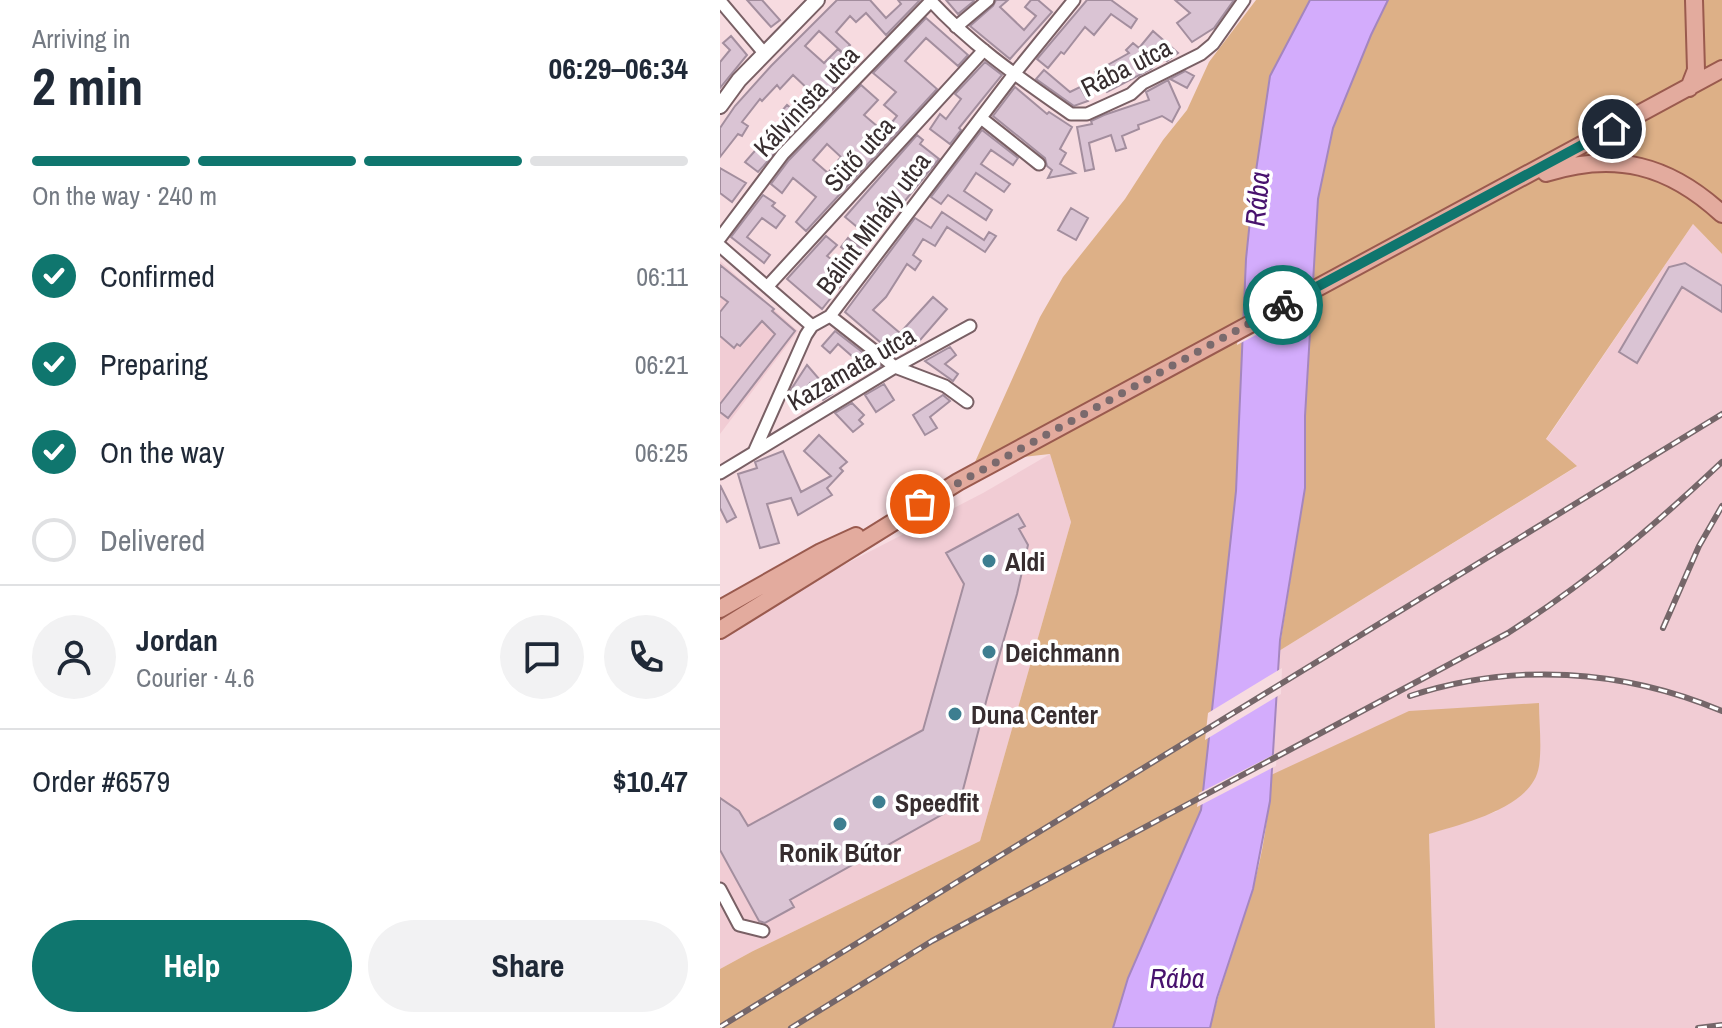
<!DOCTYPE html>
<html lang="en">
<head>
<meta charset="utf-8">
<style>
  body { margin:0; font-family:"Archivo Narrow",sans-serif; background:#f2f2f3; color:#1f2937; height:100vh; display:flex; flex-direction:column; font-size:30px; white-space:nowrap }
  * { box-sizing:border-box; margin:0 }
  p { font-size:26px; color:#747a83 }
  .icon { flex:none; width:44px; height:44px; fill:none; stroke:currentColor; stroke-width:2; stroke-linecap:round; stroke-linejoin:round }
  .map { position:relative; flex:1; overflow:hidden }
  .side { display:flex; flex-direction:column; background:#fff; width:720px }
  .side>* { flex:none }
  .pin { position:absolute; display:grid; place-items:center; width:68px; height:68px; color:#fff; margin:-34px; border:4px solid #fff; border-radius:50%; box-shadow:0 2px 8px #0007 }
  .courier { position:absolute; display:grid; place-items:center; width:80px; height:80px; margin:-40px; border:6px solid #0f766e; border-radius:50%; background:#fff; color:#222; box-shadow:0 2px 10px #0007 }
  .summary em { font-style:normal; font-weight:700 }
  .summary div { display:flex; flex-direction:column-reverse }
  .summary { display:flex; align-items:center; justify-content:space-between; height:136px; padding:0 32px }
  h1 { font-size:52px; font-weight:700; line-height:60px }
  .bar { display:grid; grid-template-columns:repeat(4,1fr); gap:12px 8px; align-content:center; height:96px; padding:0 32px }
  .bar i { height:10px; border-radius:6px; background:#e0e1e3 }
  .bar .on { background:#0f766e }
  .bar p { grid-column:span 4 }
  .line { display:flex; align-items:center; gap:20px; padding:0 32px; border-top:2px solid #e0e1e3 }
  .line div { flex:1 }
  .round { display:grid; place-items:center; flex:none; width:84px; height:84px; border-radius:42px; background:#f2f2f3 }
  ol { padding:0 32px; list-style:none }
  li { display:flex; align-items:center; gap:24px; height:88px }
  li p { margin-inline-start:auto }
  li .icon { padding:8px; border-radius:50%; background:#0f766e; color:#fff; stroke-width:4 }
  li:last-child { color:#747a83 }
  li i { width:44px; height:44px; border:4px solid #e0e1e3; border-radius:50% }
  .primary-button { display:flex; gap:16px; margin-top:auto; padding:16px 32px }
  .primary-button a { flex:1; height:92px; border-radius:48px; background:#0f766e; color:#fff; font-size:32px; font-weight:700; line-height:92px; text-align:center }
  .primary-button a+a { background:#f2f2f3; color:#1f2937 }
  main { display:flex; flex:1; min-height:0 }
  .map>svg:first-child { display:block }
</style>
</head>
<body>
<main>
<section class="side">
<div class="summary"><div><h1>2 min</h1><p>Arriving in</p></div><em>06:29–06:34</em></div>
<div class="bar"><i class="on"></i><i class="on"></i><i class="on"></i><i></i><p>On the way · 240 m</p></div>
<ol>
<li><svg class="icon" aria-label="check" viewBox="0 0 24 24"><path d="M5 12l5 5 9-10"/></svg>Confirmed<p>06:11</p></li>
<li><svg class="icon" aria-label="check" viewBox="0 0 24 24"><path d="M5 12l5 5 9-10"/></svg>Preparing<p>06:21</p></li>
<li><svg class="icon" aria-label="check" viewBox="0 0 24 24"><path d="M5 12l5 5 9-10"/></svg>On the way<p>06:25</p></li>
<li><i></i>Delivered</li>
</ol>
<div class="line" style="height:144px"><a class="round"><svg class="icon" aria-label="person" viewBox="0 0 24 24"><circle cx="12" cy="8" r="4"/><path d="M4 21q1-7 8-7t8 7"/></svg></a><div><b>Jordan</b><p>Courier · 4.6</p></div><a class="round"><svg class="icon" aria-label="chat" viewBox="0 0 24 24"><path d="M4 5h16v11H9l-5 4z"/></svg></a><a class="round"><svg class="icon" aria-label="phone" viewBox="0 0 24 24"><path d="M5 4h4l2 5-3 2q2 4 5 5l2-3 5 2v4C11 20 4 13 5 4z"/></svg></a></div>
<div class="line" style="height:104px"><div>Order #6579</div><b>$10.47</b></div>
<div class="primary-button"><a>Help</a><a>Share</a></div>
</section>
<div class="map">
<svg width="1002" height="1028" viewBox="0 0 1002 1028">
  <rect width="100%" height="100%" fill="#f7dbe0"/>
  <path fill="#f1ccd4" d="M973 224 1002 254V1028H715L709 834 778 811 551 775 559 651 856 467 826 440Z
    M0 261 78 331 0 434Z
    M330 454 351 522 260 841 33 951 0 969V629L263 493Z"/>
  <path fill="#ddb087" d="M536 0H590L550 76 526 259 516 491 481 810 408 978 393 1028H0V969L33 951 260 841 351 522 330 454 255 462 320 317 343 277 405 199 443 140 467 110 489 62Z
    M668 0H1002V254L973 224 826 439 857 466 559 651 585 488V416L598 199 613 128 651 35Z
    M819 703C819 723 822 746 819 766 813 808 743 823 709 834L715 1028H490C501 981 519 937 532 891 543 855 549 813 551 775L689 711Z"/>
  <path fill="#d3acfc" stroke="#a486be" stroke-width="2" d="M590 0H668L651 35 613 128 598 199 585 416V488L560 640 550 801 533 889 497 998 490 1028H393L408 978 481 810 516 491 526 259 533 191 550 76Z"/>
  <path fill="#f7dbe0" d="M596 278 595 304 517 345 519 319Z
    M562 668 561 694 485 740 488 713Z
    M557 753 556 766 477 807 479 793Z"/>
  <path fill="#dac4d4" stroke="#a38e9e" stroke-width="2" fill-rule="evenodd" d="M27 0H42L60 20 51 27Z
    M117 0H150L166 18 181 4 178 0H200L166 35 146 13 136 22 130 16 116 32 130 45 123 53 99 31 85 46 104 63 118 49 135 65 38 172 25 162 65 117 60 113 67 105 72 109 89 90 73 75 60 89 57 85 42 101 40 99 22 122 28 126 22 136 18 134 0 157V128L15 106 51 66Z
    M226 0H253L254 1 238 14Z
    M276 0H288L280 7 304 30 316 16 305 7 311 0H318L332 12 290 59 250 26 273 6Z
    M367 0H391L417 19 411 28 391 14 374 35 365 27 344 54 341 52 328 68 317 59Z
    M455 0H514L494 28 472 42 457 23 470 13Z
    M206 18 248 55 238 66 206 38 185 61 217 89 86 231 76 222 96 197 73 178 62 193 51 184 69 160 141 85 158 100 144 115 164 132 177 116 164 105 176 92 153 73ZM107 144 121 157 108 173 93 160Z
    M433 31 458 53 447 61 443 58 431 69 387 92 375 72 409 53 406 50 413 43 419 48Z
    M11 36 27 55 0 88V62L10 50 3 43Z
    M265 62 282 75 239 128 241 130 230 144 210 129 220 114 226 119 241 99 235 94Z
    M324 70 350 92 360 87 368 101 354 106 316 79Z
    M465 71 474 76 467 88 450 79Z
    M448 80 460 107 452 122 442 116 418 125 419 129 402 136 406 148 396 151 391 135 369 143 374 169 365 171 357 127 372 124 371 121 384 115 429 100 426 92Z
    M295 87 327 114 329 112 352 127 340 149 346 153 340 164 355 173 328 178 332 170 327 166 325 158 273 116Z
    M262 130 298 158 293 165 271 150 261 164 290 184 284 192 256 173 244 191 272 210 266 220 228 195 221 204 211 197Z
    M197 135 203 140 200 144 219 159 171 218 160 209 142 231 125 217Z
    M0 168 26 183 12 202 0 193Z
    M43 195 55 203 52 206 65 216 56 228 42 218 27 237 50 255 44 263 11 237Z
    M351 208 368 218 356 240 338 230Z
    M222 212 264 240 269 232 276 236 265 252 227 227 215 246 203 239 193 255 201 261 195 270 187 264 166 297 153 310 180 333 213 297 227 309 195 346 186 340 174 354 125 312 195 218 211 228Z
    M106 236 117 245 107 256 130 274 102 309 67 279Z
    M128 238 143 250 136 259 121 247Z
    M965 263 1002 286V312L962 287 917 363 899 352 949 267Z
    M0 265 54 309 52 311 75 331 8 418 0 412V404L55 334 42 321 20 346 17 344 14 348 0 336V312L8 302 0 296Z
    M115 331 159 365 160 366 157 368 149 361 151 363 142 370 134 358 118 344 110 353 102 346Z
    M230 347 236 355 225 364 238 374 233 381 205 361Z
    M87 365 112 394 103 400 90 383 78 397 70 391Z
    M164 384 174 400 156 412 145 395Z
    M223 395 230 401 210 417 217 428 205 435 193 415Z
    M132 403 144 415 139 420 143 424 133 432 115 413Z
    M99 435 127 462 120 468 123 471 107 488 112 495 78 515 71 498 47 504 59 543 40 548 18 474 37 468 35 462 63 451 81 492 111 476 84 451Z
    M0 485 16 517 7 522 0 508Z
    M298 514 305 526 299 529 308 545 297 594 267 698 239 805 70 900 74 907 45 923 39 921 0 850V798L19 811 28 826 203 730 244 584 226 553Z"/>
  <g fill="none" stroke-linecap="round" stroke-linejoin="round">
    <g stroke="#796065" stroke-width="15">
      <path id="minor" d="M210 0C251 45 301 79 351 114H367L411 94 423 83 481 54 493 44 524 0
        M0 1 44 53
        M236 27 268 0
        M261 118 319 164
        M0 238 63 154 211 1
        M0 246 92 326
        M47 287 264 50
        M110 316 175 367 225 386 247 402
        M35 450 86 335 92 326 110 316 294 74 354 0
        M0 473 175 367 250 326
        M0 889 19 925 43 931"/>
    </g>
    <g stroke="#796065" stroke-width="18">
      <path id="tertiary" d="M0 106 19 80 97 0"/>
    </g>
    <g stroke="#9a5a4e" stroke-width="20">
      <path id="primary" d="M969 88 976 70 974 0
        M826 173C895 151 949 165 1002 214
        M0 609 101 552 136 536
        M0 630 238 482 1002 69"/>
    </g>
    <use href="#minor" stroke="#fff" stroke-width="11"/>
    <use href="#tertiary" stroke="#fff" stroke-width="14"/>
    <use href="#primary" stroke="#e3ab9e" stroke-width="16"/>
    <g stroke="#756669" stroke-width="6">
      <path id="rail" d="M943 628 979 546 1002 506
        M690 696C793 662 902 669 1002 711
        M0 1027 1002 414
        M71 1028 212 941 788 633C869 581 932 528 1002 462
        M978 1028 1002 1025"/>
    </g>
    <use href="#rail" stroke="#fff" stroke-width="3" stroke-dasharray="9" stroke-linecap="butt"/>
  </g>
  <g fill="none" stroke-linecap="round" stroke-linejoin="round">
    <path stroke="#7a6a6d" stroke-width="8" stroke-dasharray="0 14.4" d="M200 504 563 305"/>
    <path stroke="#0f766e" stroke-width="10" d="M563 305 892 129"/>
  </g>
  <g fill="#3d7e90" stroke="#fff" stroke-width="3">
    <circle cx="269" cy="561" r="8"/>
    <circle cx="269" cy="652" r="8"/>
    <circle cx="235" cy="714" r="8"/>
    <circle cx="159" cy="802" r="8"/>
    <circle cx="120" cy="824" r="8"/>
  </g>
  <g text-anchor="middle" dominant-baseline="central" stroke-width="7" stroke-linejoin="round" paint-order="stroke">
    <g font-size="26" fill="#372d2f" stroke="#fff">
      <text transform="translate(406 67) rotate(-27)">Rába utca</text>
      <text transform="translate(86 101) rotate(-47)">Kálvinista utca</text>
      <text transform="translate(139 154) rotate(-48)">Sütő utca</text>
      <text transform="translate(153 223) rotate(-53)">Bálint Mihály utca</text>
      <text transform="translate(131 368) rotate(-30)">Kazamata utca</text>
    </g>
    <g font-size="26" font-weight="bold" fill="#372d2f" stroke="#fff" text-anchor="start">
      <text x="285" y="561">Aldi</text>
      <text x="285" y="652">Deichmann</text>
      <text x="251" y="714">Duna Center</text>
      <text x="175" y="802">Speedfit</text>
      <text x="120" y="852" text-anchor="middle">Ronik Bútor</text>
    </g>
    <g font-size="28" font-style="italic" fill="#48126e" stroke="#fff">
      <text transform="translate(537 199) rotate(-85)">Rába</text>
      <text x="457" y="978">Rába</text>
    </g>
  </g>
</svg>
<div class="pin" style="left:200px;top:504px;background:#ea580c"><svg class="icon" aria-label="bag" viewBox="0 0 24 24"><path d="M5 8h14l-1 12H6zM9 8a3 3 0 0 1 6 0"/></svg></div>
<div class="pin" style="left:892px;top:129px;background:#1f2937"><svg class="icon" aria-label="home" viewBox="0 0 24 24"><path d="M3 11l9-7 9 7M6 9v11h12V9"/></svg></div>
<div class="courier" style="left:563px;top:305px"><svg class="icon" aria-label="bike" viewBox="0 0 24 24"><circle cx="6" cy="16" r="4"/><circle cx="18" cy="16" r="4"/><path d="M6 16l4-8h5l3 8M10 8l3 8H6M13 5h3"/></svg></div>
</div>
</main>
</body>
</html>
